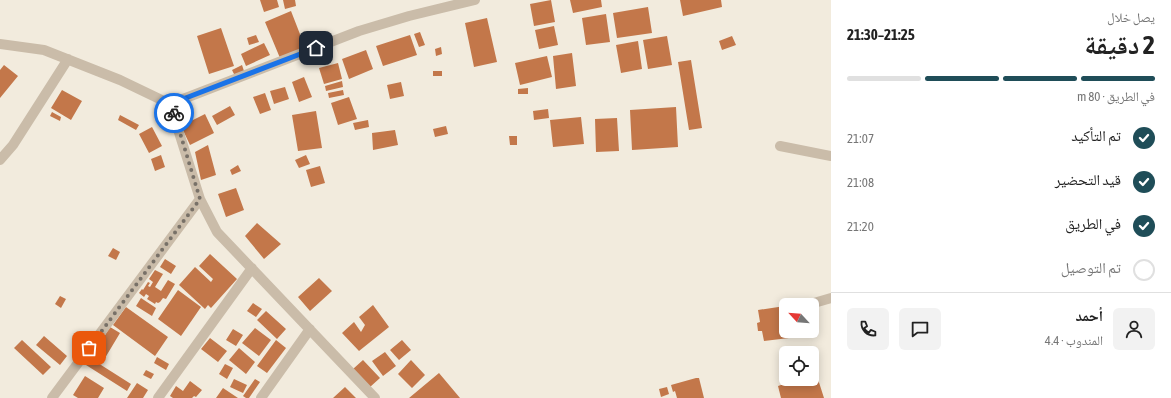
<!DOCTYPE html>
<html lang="ar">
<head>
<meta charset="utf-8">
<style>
  body { margin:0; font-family:"Asap Condensed","Noto Naskh Arabic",sans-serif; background:#f2f2f2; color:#222; direction:rtl; height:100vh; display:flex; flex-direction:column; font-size:15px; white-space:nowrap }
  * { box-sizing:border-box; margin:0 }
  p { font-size:13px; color:#767676 }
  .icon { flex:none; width:22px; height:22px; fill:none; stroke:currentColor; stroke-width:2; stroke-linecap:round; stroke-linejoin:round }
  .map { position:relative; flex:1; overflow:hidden; direction:ltr }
  .sheet { display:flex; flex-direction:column; background:#fff; width:340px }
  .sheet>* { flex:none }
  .needle { width:26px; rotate:296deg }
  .controls { position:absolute; left:779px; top:298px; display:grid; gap:8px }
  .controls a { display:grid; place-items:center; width:40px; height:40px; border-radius:6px; background:#fff; box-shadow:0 2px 10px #0003; font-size:20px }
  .pin { position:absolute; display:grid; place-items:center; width:34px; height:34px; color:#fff; margin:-17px; border-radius:8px; box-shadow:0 2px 6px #0006 }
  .courier { position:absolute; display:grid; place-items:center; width:40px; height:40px; margin:-20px; border:3px solid #1a73e8; border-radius:50%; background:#fff; color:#222; box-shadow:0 1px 5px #0007 }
  .summary em { font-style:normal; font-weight:700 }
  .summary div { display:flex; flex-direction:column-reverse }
  .summary { display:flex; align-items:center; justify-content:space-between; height:68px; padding:0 16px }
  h1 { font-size:26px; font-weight:700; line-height:30px }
  .bar { display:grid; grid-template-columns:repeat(4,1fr); gap:6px 4px; align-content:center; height:48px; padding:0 16px }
  .bar i { height:5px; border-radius:3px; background:#e0e0e0 }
  .bar .selected { background:#1f4d58 }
  .bar p { grid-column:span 4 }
  .line { display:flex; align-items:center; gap:10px; padding:0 16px; border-top:1px solid #e0e0e0 }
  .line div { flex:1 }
  .round { display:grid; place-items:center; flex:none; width:42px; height:42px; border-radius:6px; background:#f2f2f2 }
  ol { padding:0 16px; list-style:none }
  li { display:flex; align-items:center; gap:12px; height:44px }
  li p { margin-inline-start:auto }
  li .icon { padding:4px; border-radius:50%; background:#1f4d58; color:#fff; stroke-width:4 }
  li:last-child { color:#767676 }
  li i { width:22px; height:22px; border:2px solid #e0e0e0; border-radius:50% }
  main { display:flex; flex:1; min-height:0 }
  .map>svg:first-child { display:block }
</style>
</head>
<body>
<main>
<section class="sheet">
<div class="summary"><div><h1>2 دقيقة</h1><p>يصل خلال</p></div><em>21:25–21:30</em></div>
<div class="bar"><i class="selected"></i><i class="selected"></i><i class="selected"></i><i></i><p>في الطريق · 80 m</p></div>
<ol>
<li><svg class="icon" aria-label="check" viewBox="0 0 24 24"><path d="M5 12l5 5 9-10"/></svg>تم التأكيد<p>21:07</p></li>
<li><svg class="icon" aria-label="check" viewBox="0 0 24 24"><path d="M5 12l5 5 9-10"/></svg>قيد التحضير<p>21:08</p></li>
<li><svg class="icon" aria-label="check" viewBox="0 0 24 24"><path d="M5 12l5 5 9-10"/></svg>في الطريق<p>21:20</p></li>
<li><i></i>تم التوصيل</li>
</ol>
<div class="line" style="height:72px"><a class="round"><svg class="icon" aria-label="person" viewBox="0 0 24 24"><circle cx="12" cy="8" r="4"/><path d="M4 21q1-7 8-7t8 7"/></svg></a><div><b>أحمد</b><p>المندوب · 4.4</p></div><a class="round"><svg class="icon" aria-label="chat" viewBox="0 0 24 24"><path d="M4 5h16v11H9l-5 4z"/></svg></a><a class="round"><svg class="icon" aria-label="phone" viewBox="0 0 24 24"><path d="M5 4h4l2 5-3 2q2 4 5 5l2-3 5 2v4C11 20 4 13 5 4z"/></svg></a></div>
</section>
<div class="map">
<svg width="831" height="398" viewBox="0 0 831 398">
  <rect width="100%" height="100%" fill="#f2ebdd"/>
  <path fill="#c3774a" d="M260 0H277L279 7 264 12Z
    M283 0H295L296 6 285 9Z
    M551 0 555 22 534 26 530 4Z
    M570 0H601L602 7 573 13Z
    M680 0H721L722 7 683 16Z
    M648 7 652 33 617 38 613 13Z
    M291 11 305 47 280 58 265 22Z
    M606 14 610 42 586 45 582 18Z
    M487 18 497 62 474 67 465 23Z
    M554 26 558 45 539 49 535 30Z
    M221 28 234 66 209 74 197 36Z
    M420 32 425 45 419 47 414 34Z
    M256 35 259 42 249 45 247 38Z
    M410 35 417 55 383 66 376 46Z
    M667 36 672 65 648 69 643 40Z
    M732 36 736 45 722 50 719 41Z
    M638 41 642 69 621 73 616 45Z
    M264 43 270 55 246 66 241 54Z
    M441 47 442 54 436 56 435 49Z
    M366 50 373 69 349 79 342 59Z
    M572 53 576 86 556 89 553 56Z
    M547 56 552 77 520 85 515 63Z
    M691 60 702 128 689 130 678 62Z
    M338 63 342 79 324 84 319 68Z
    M4 65 18 76 0 98V70Z
    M242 65 244 71 235 76 232 70Z
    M433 71H442V76H433Z
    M304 77 312 97 299 102 292 82Z
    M342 81 343 87 326 91 325 86Z
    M401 82 404 96 390 99 387 85Z
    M285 87 289 99 274 104 270 91Z
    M528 88V94H518V89Z
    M62 90 82 101 71 120 51 108Z
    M343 90 344 95 329 98 328 93Z
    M265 93 271 110 260 114 253 97Z
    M349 97 357 119 338 125 331 103Z
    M230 106 235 115 217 125 212 116Z
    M676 107 678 147 632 150 630 110Z
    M548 109 549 118 534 120 533 111Z
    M316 111 322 148 298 151 292 115Z
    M52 112 61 117 60 121 50 116Z
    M205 114 214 133 190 145 181 126Z
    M120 115 139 125 136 130 118 120Z
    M581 117 584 144 553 147 550 120Z
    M617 118 619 151 596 152 595 119Z
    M368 120 369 127 355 130 353 123Z
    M446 126 448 134 435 137 433 129Z
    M152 127 162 146 149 153 139 134Z
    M395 130 398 145 373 150 372 133Z
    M509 136H517V145H510Z
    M208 145 216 175 201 180 195 152Z
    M161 155 165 167 155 171 151 159Z
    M306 155 310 164 299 168 295 160Z
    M238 165 241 171 232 175 230 170Z
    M320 166 325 183 311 187 306 170Z
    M236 188 244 210 226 217 218 194Z
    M257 223 281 244 264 259 245 236Z
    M113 248 120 252 116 260 108 256Z
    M210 254 237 279 211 308 208 305 205 309 179 285 195 267 211 282 213 279 199 266Z
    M165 259 176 266 171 274 160 267Z
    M155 270 163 274 155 287 161 291 168 280 175 284 166 299 163 298 160 302 158 303 156 302 155 304 147 299 149 296 146 294 144 297 139 293 142 289 143 290 148 282 150 283 148 286 150 287 153 282 149 279Z
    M319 278 332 291 310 311 298 297Z
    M178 290 201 307 181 336 158 319Z
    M60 296 66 299 61 308 55 304Z
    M141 298 156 308 152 316 136 306Z
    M253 303 262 309 256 317 247 311Z
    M373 305 389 327 359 351 342 333 354 322 361 332 365 325 359 317Z
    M785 306 786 331H788L789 338 764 341 762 331H758L757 323 760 322 758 310Z
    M126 307 168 337 155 356 113 325Z
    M266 311 286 329 277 339 257 320Z
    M110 327 120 333 102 363 92 356Z
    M255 328 271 340 259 356 242 343Z
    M233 329 243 335 236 346 226 340Z
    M44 336 67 356 60 365 36 345Z
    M210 338 227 351 218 362 201 349Z
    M22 340 51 367 43 375 14 348Z
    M276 340 286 348 267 373 257 366Z
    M402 340 411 350 399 360 390 350Z
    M239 348 255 362 246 374 229 360Z
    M385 352 396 366 383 376 372 361Z
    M157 357 169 364 166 370 154 363Z
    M90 358 131 384 127 391 86 365Z
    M363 360 380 378 370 387 353 369Z
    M411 360 425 375 412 388 398 374Z
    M225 364 233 368 227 379 219 374Z
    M146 370 154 374 151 379 143 375Z
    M439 373 460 398H409Z
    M816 373 824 398H781L778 386 799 379H812V375Z
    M85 376 104 388 98 398H78L73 395Z
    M696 378H699L704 398H677L675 391 673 392 671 385Z
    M234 379 247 385 243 393 230 387Z
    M255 379 260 382 249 398H246L243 396Z
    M190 381 202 390 196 397 194 396 192 398H173L170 396 176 386 183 391Z
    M137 383 148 390 143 398H127Z
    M345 387 356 398H333Z
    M667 387 669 394 661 397 659 389Z
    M223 388 238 398H216Z"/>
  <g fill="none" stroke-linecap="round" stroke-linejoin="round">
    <path stroke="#cabca9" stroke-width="10" d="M0 44 44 50 120 80 170 104 200 199 217 232 375 398
      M170 104 359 31 409 16 475 0
      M780 146 831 156
      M0 160 13 145 68 59
      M807 305 831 298
      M52 398 200 199
      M158 398 252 268
      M261 398 310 329"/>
  </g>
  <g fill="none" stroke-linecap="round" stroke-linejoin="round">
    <path stroke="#787168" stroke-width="4" stroke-dasharray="0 7.2" d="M89 348 200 199 174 113"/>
    <path stroke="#1a73e8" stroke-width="5" d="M174 113 170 104 316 48"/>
  </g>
</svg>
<div class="controls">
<a><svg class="needle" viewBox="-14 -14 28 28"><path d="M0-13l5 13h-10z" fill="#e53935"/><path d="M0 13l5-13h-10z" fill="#767676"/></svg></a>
<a><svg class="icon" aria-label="locate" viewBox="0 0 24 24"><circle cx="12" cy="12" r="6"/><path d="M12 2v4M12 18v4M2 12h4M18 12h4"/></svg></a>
</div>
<div class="pin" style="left:89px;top:348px;background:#ea580c"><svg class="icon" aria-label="bag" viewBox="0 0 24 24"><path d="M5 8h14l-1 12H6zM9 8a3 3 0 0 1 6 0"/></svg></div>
<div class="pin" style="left:316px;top:48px;background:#1f2937"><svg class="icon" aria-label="home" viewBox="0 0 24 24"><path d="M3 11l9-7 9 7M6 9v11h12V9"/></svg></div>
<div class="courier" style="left:174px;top:113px"><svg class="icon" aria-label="bike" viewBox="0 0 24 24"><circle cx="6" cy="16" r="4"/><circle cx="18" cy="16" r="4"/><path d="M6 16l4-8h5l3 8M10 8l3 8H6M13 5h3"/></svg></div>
</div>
</main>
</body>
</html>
